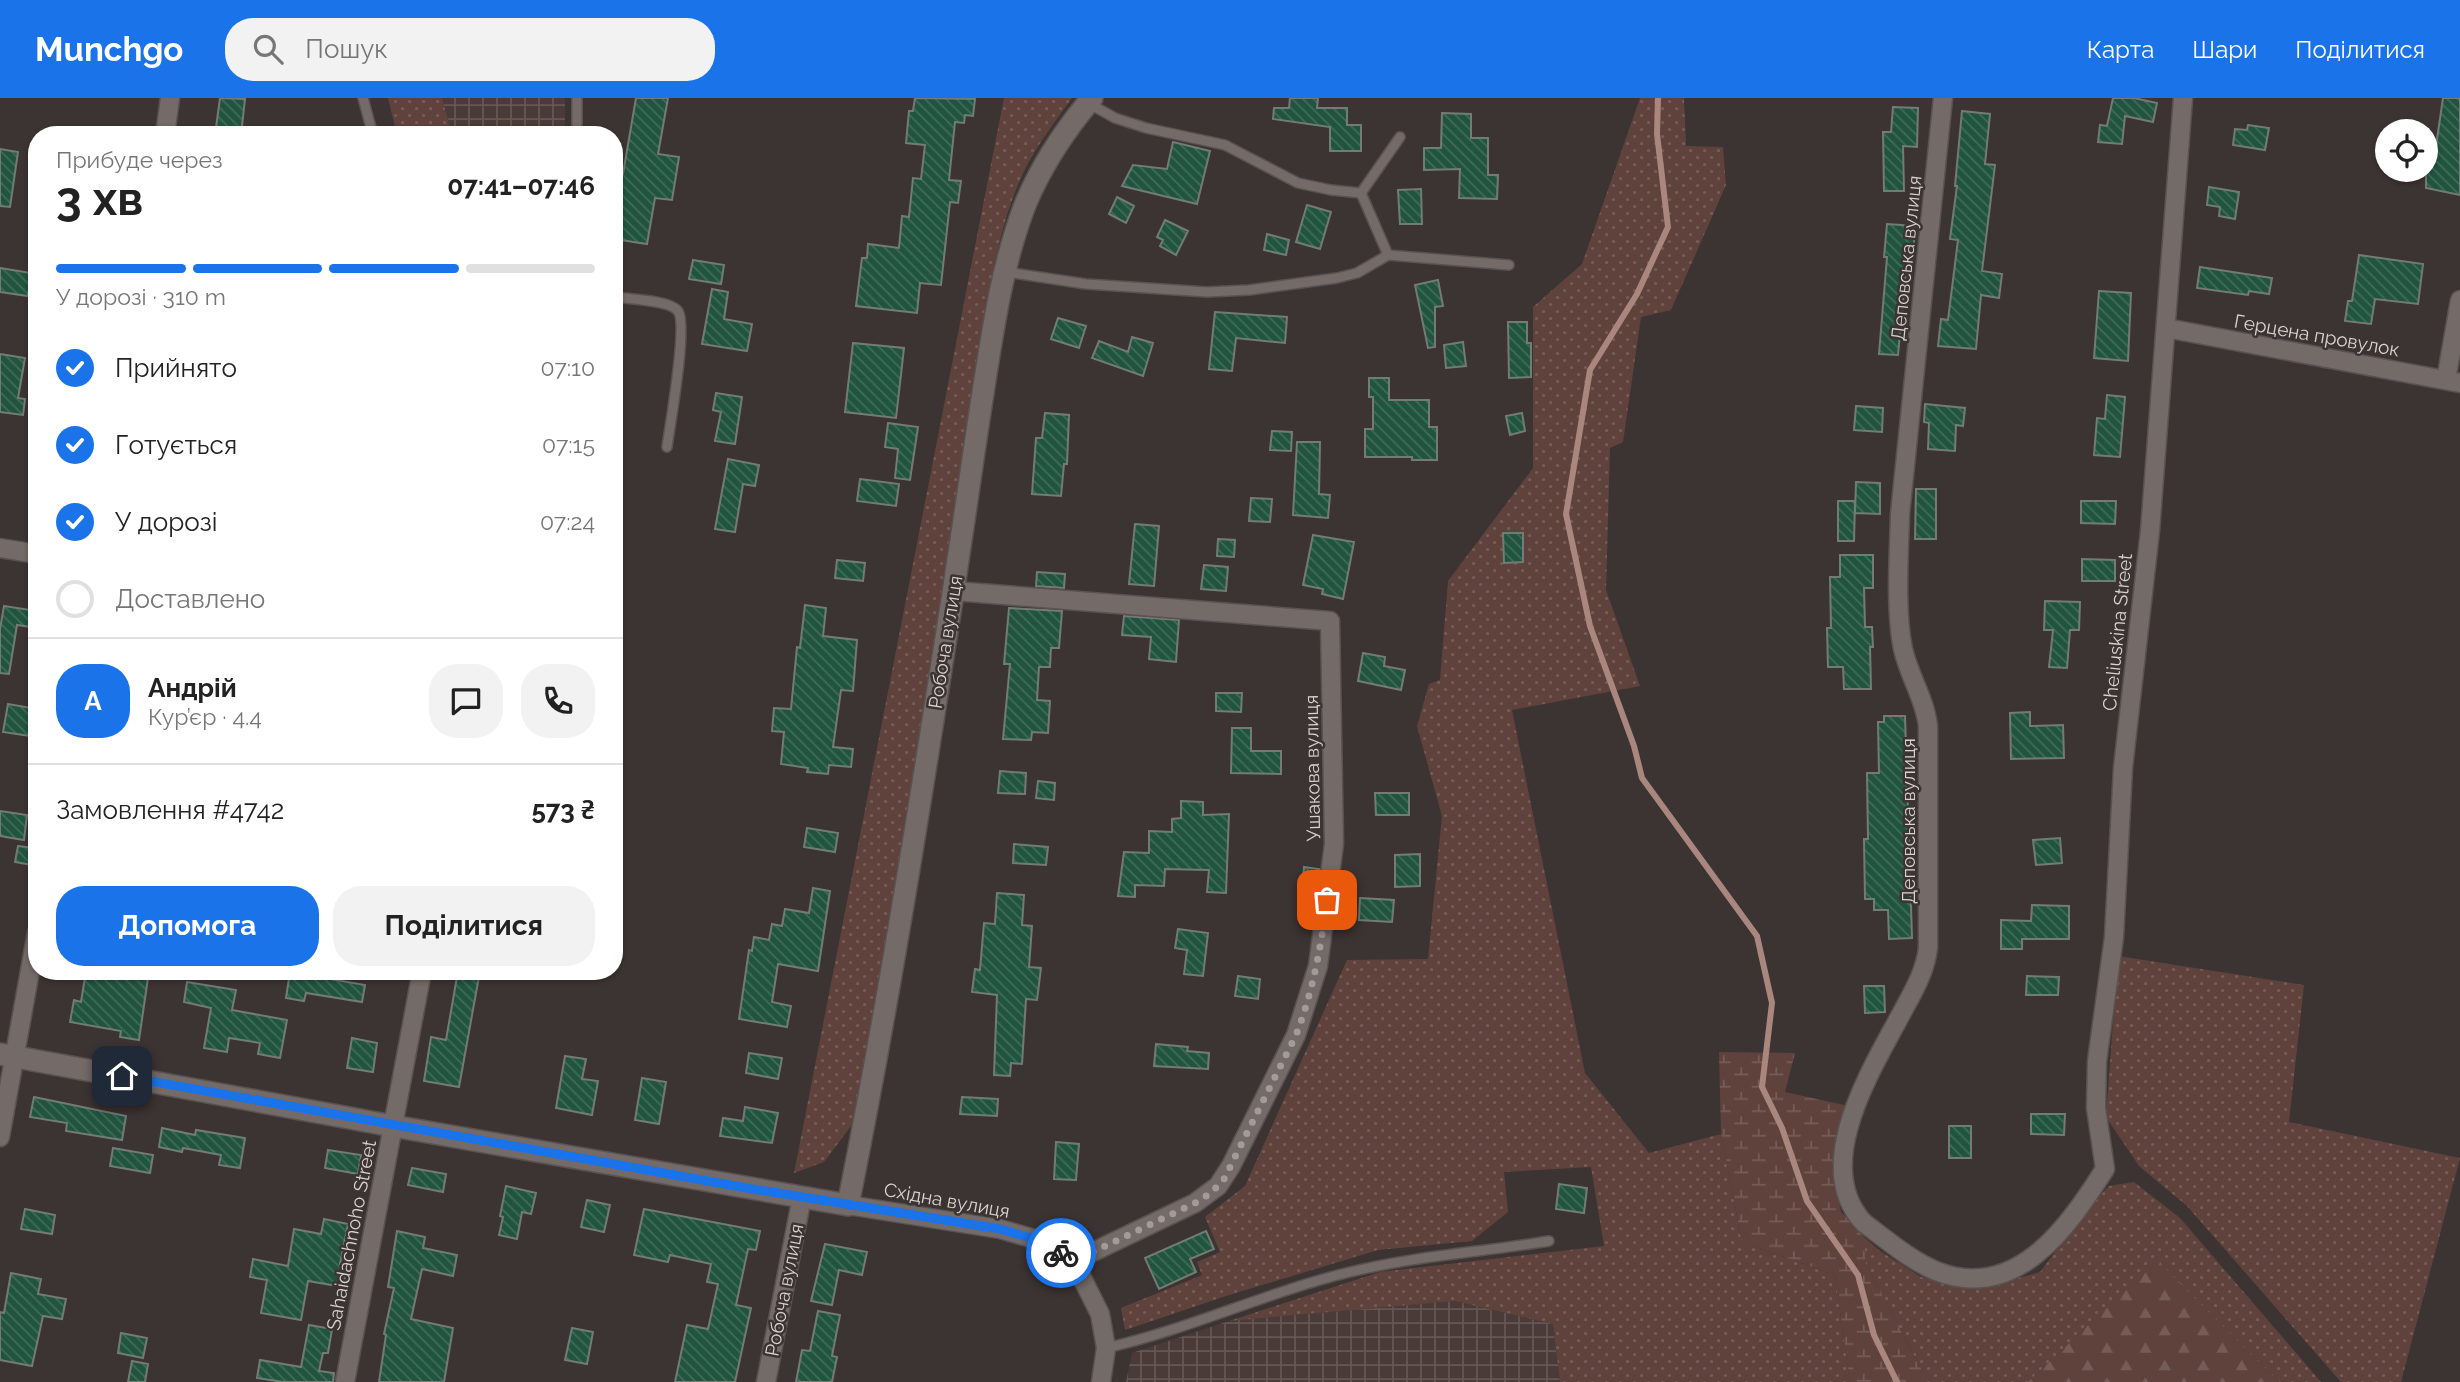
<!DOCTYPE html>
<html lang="uk">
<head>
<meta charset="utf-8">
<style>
  body { margin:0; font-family:Raleway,sans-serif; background:#f2f2f2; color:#222; height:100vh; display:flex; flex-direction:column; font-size:26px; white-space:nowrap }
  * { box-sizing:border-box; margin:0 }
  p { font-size:23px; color:#767676 }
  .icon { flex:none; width:38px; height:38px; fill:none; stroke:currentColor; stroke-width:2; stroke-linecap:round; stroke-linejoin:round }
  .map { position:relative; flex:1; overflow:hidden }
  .details { position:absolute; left:28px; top:28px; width:595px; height:854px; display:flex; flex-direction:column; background:#fff; border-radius:28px; box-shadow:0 2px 5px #0004 }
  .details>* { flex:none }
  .tools { position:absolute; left:2375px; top:21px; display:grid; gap:14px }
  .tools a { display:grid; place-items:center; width:63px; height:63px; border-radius:50%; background:#fff; box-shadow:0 2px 5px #0004; font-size:35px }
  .pin { position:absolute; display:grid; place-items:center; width:60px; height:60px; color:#fff; margin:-30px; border-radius:14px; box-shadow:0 4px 10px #0006 }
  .courier { position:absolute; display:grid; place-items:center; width:70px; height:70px; margin:-35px; border:5px solid #1a73e8; border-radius:50%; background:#fff; color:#222; box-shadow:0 2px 9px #0007 }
  .headline em { font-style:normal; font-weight:700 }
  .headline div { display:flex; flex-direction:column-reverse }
  .headline { display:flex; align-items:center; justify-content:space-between; height:119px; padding:0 28px }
  h1 { font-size:46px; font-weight:700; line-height:52px }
  .bar { display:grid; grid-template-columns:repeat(4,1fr); gap:10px 7px; align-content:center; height:84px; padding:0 28px }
  .bar i { height:9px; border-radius:5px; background:#e0e0e0 }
  .bar .active { background:#1a73e8 }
  .bar p { grid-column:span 4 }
  .line { display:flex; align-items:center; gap:18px; padding:0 28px; border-top:2px solid #e0e0e0 }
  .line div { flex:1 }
  .round { display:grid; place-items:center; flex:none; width:74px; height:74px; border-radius:28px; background:#f2f2f2 }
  ol { padding:0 28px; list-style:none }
  li { display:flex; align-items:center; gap:21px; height:77px }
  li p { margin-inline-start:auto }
  li .icon { padding:7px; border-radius:50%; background:#1a73e8; color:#fff; stroke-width:4 }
  li:last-child { color:#767676 }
  li i { width:38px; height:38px; border:4px solid #e0e0e0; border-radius:50% }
  .cta { display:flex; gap:14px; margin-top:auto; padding:14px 28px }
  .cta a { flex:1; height:80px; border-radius:28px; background:#1a73e8; color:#fff; font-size:28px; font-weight:700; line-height:80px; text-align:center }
  .cta a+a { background:#f2f2f2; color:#222 }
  header { display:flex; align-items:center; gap:42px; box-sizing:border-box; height:98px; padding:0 35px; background:#1a73e8; color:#fff }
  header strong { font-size:33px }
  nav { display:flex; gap:38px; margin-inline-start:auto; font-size:24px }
  .search { width:490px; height:63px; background:#f2f2f2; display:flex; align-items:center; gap:18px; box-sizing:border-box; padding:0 24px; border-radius:28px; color:#767676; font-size:26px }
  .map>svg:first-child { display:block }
</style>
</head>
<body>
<header>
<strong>Munchgo</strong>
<div class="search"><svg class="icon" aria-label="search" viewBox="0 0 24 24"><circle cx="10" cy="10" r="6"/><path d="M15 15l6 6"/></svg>Пошук</div>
<nav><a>Карта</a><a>Шари</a><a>Поділитися</a></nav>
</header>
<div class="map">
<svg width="2460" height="1284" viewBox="0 0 2460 1284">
  <defs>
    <pattern id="industrial-grid" width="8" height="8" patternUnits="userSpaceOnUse" patternTransform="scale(1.75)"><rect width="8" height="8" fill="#4b3b38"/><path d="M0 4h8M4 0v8" fill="none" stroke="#645654"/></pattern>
    <pattern id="grass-dots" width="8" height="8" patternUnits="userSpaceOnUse" patternTransform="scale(1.75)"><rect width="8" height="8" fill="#5f423c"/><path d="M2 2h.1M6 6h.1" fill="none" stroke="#755c57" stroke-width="1.8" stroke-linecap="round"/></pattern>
    <pattern id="forest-firs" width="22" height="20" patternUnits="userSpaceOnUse" patternTransform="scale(1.75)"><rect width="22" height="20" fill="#5f423c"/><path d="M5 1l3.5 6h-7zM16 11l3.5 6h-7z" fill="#755c57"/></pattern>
    <pattern id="wetland-marsh" width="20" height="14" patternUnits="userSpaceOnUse" patternTransform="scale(1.75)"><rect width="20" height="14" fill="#5f423c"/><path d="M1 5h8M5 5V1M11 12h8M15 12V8" fill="none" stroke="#755c57"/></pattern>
    <pattern id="building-back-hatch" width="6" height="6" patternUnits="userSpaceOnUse" patternTransform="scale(1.75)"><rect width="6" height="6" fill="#21543e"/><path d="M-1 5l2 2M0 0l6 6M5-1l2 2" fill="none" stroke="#406c59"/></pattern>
  </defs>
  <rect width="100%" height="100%" fill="#3c3432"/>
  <path fill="url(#industrial-grid)" d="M442 0H565V37H452Z
    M1455 1203 1553 1226 1560 1284H1126L1132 1255 1229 1223Z"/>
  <path fill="url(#grass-dots)" d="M388 0H442L452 37H397Z
    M1004 0H1072C1052 28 1030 56 1018 87 999 132 992 182 982 229L866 988 851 1028 824 1064 794 1075Z
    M1640 0H1684L1686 48 1723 49 1726 87 1671 212 1641 219 1623 344 1610 350 1606 492 1640 588 1512 612 1585 975 1649 1055 1721 1036 1742 1144 1835 1177 1850 1284H1560L1553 1226 1455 1203 1229 1223 1380 1174 1604 1148 1591 1069 1504 1074 1508 1114 1472 1143 1378 1152 1226 1198 1125 1232 1121 1210 1202 1177 1197 1164 1220 1154 1205 1119 1245 1088 1347 862 1428 861 1442 718 1417 628 1429 586 1440 582 1448 483 1533 370V209L1582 166Z
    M2118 858 2304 887 2289 1024 2460 1060 2401 1284H2341L2187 1108 2139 1068 2106 1019Z
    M2134 1084 2180 1120 2321 1284H2279L2157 1163 2028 1284H1928L1865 1164V1140L1880 1153 1921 1179 1983 1190 2040 1174 2089 1109 2109 1088Z"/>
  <path fill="url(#forest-firs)" d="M2157 1162 2279 1284H2028Z"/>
  <path fill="url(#wetland-marsh)" d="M1719 954 1795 955 1785 994 1849 1008 1832 1069 1841 1114 1865 1140V1164L1928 1284H1850L1835 1177 1742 1144 1721 1036Z"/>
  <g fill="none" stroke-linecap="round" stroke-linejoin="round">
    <path stroke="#aa877e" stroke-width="6" d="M1658 0 1657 36 1668 129 1637 196 1590 272 1566 416 1590 528 1634 648 1642 680 1757 838 1772 905 1762 989 1782 1030 1807 1103 1858 1177 1874 1237 1897 1284"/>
  </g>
  <path fill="url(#building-back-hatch)" stroke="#727b76" stroke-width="2" d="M220 0 245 1 241 37H215Z
    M636 0H668L658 56 679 59 672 102 655 100 647 146 614 141V75L623 76Z
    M915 0 975 1 973 18 965 17 964 25 955 24 949 82 961 83 958 105 950 104 941 187 920 185 917 215 856 208 862 160H867L868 146 899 150 902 118 909 119 913 80 921 81 925 47 906 45 909 13H913Z
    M1290 0H1318L1317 10H1347V27H1361V53H1330V29L1273 21 1274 10H1289Z
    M2113 0H2134L2157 5 2153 24 2125 18 2122 46 2098 44 2100 27 2107 28Z
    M2443 0H2460V97L2426 90V53L2435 55Z
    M1893 9 1918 10 1917 49 1903 48 1904 93H1884L1883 34H1891Z
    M1962 13 1990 16 1985 66 1995 67 1982 173 2002 176 1999 200 1981 197 1976 251 1938 248 1941 221 1948 222 1958 142 1950 141 1957 88H1955Z
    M1442 15 1471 16V40H1488V77H1498L1497 101 1459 100 1460 71 1424 72V50H1441Z
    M2248 27 2269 30 2265 52 2233 47 2235 31 2247 32Z
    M1173 44 1210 53 1197 106 1122 88 1133 67 1167 71Z
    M0 51 18 54 10 109 0 108Z
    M2209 89 2239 94 2235 121 2219 118 2220 109 2207 107Z
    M1421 91 1422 126H1400L1398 92Z
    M1117 99 1134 108 1126 125 1109 116Z
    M1307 107 1331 114 1320 151 1296 144Z
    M1165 122 1188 133 1176 157 1160 148 1163 142 1157 139Z
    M1887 126 1915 128 1913 161H1907L1898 257 1879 256 1887 159H1884Z
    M1267 136 1289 142 1286 157 1264 152Z
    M2359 157 2423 166 2418 206 2375 201 2371 226 2345 223 2348 203H2352Z
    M693 162 724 167 721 186 689 181Z
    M2200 169 2272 180 2269 196 2249 193 2248 197 2197 190Z
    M0 170 31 175 28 198 0 194Z
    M1438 182 1443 208 1435 209V249L1428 250 1415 187Z
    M712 191 728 194 724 221 752 226 747 253 702 246Z
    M2099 193 2131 195 2128 263 2094 260Z
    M1215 214 1287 219 1285 245 1236 240 1232 273 1209 271Z
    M1058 220 1086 228 1079 250 1051 241Z
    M1508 224H1527V245H1531V279L1509 280Z
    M1132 239 1153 245 1143 278 1092 260 1099 243 1128 254Z
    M1463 244 1466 268 1446 270 1444 247Z
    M853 245 904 250 896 320 845 314Z
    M0 256 25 260 18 300 25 301 23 317 0 314Z
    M1369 280H1389V302H1429V329H1437V362H1412V359H1365V331H1373V299H1369Z
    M716 295 742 299 735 346 715 343 721 314 713 312Z
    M2107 297 2125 299 2120 359 2094 357 2097 320 2105 321Z
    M1925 306 1965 310 1963 328 1956 327 1955 353 1928 351 1929 325 1924 324Z
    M1856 308 1883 310 1882 334 1854 332Z
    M1045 315 1069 317 1067 366H1064L1061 398 1032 396 1036 340H1042Z
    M1522 315 1525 333 1510 337 1506 318Z
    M888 325 918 329 910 382 895 380 898 351 885 349Z
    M1272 333 1292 334 1291 353 1270 352Z
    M1297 344H1320L1319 396 1330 397 1328 420 1293 417Z
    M728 361 759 367 755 388 743 386 735 434 715 431Z
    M860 381 899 386 896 408 857 403Z
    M1856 384 1880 385V416L1855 415Z
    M1916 391H1936V441H1915Z
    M1251 400 1272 401 1270 424 1249 423Z
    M1838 403H1855L1854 443H1838Z
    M2081 403H2116L2115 426 2081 425Z
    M1135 426 1159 428 1154 488 1129 486Z
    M1503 435H1523V464L1504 465Z
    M1313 437 1354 444 1343 501 1322 496 1323 491 1303 487Z
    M1218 441 1235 442 1234 459 1217 458Z
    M1840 457H1873V490H1864L1865 529H1872L1873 549H1870L1871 591H1844L1843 569H1828L1827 530H1831L1830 479H1840Z
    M2082 461 2115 462V483H2082Z
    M837 462 865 465 863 483 835 480Z
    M1204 467 1228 469 1226 493 1201 491Z
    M1037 474 1065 476 1064 490 1036 488Z
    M2045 503 2080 504 2079 532H2070L2067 570 2049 569 2053 532H2044Z
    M805 507 826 510 823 538 857 542 853 593 841 592 833 649 853 651 851 669 829 667 828 676 807 674 808 670 781 666 784 634 772 633 774 610 791 611 797 549 800 550Z
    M4 508 37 513V530L17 527 9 576 0 575V531Z
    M1009 510 1062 513 1059 550H1051L1050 569H1039L1037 602 1050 603 1048 635 1032 634 1031 642 1003 641 1010 566H1004Z
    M1124 518 1179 522 1176 564 1149 561 1151 539 1122 537Z
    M1363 555 1385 559 1384 568 1405 572 1401 592 1358 583Z
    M1216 595H1242L1241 614 1216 613Z
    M8 606 37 611V639L3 634Z
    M2030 614V628L2063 627 2064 660 2011 661 2010 615Z
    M1884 618H1905L1912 840 1889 841 1888 812H1874V801H1865L1864 741H1868L1867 675H1879L1878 624H1884Z
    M1232 630H1251V653H1281V676L1231 675Z
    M1000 673 1026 675 1025 696 998 695Z
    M1038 683 1055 685 1054 702 1036 700Z
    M1375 695H1409V717H1376Z
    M1181 703 1203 704V717L1229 716 1226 795 1207 794 1209 772 1165 771 1164 788 1135 787V799L1118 798 1124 754 1149 755V733L1172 734V721L1181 720Z
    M0 713 27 717 24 742 0 738Z
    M807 730 838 735 835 754 804 749Z
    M2060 740 2062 765 2036 767 2033 742Z
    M1014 746 1048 749 1046 767 1013 765Z
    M18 748 35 750 32 767 15 764Z
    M1420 756V788L1395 789V757Z
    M1304 769 1319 771 1315 803 1302 802Z
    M813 790 830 793 818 873 778 866 772 904 791 908 787 929 739 921 749 852 752 853 754 839 769 842 772 826 782 828 785 811 809 815Z
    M997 795 1024 797 1022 827 1032 828 1029 869 1041 870 1037 902 1026 901 1022 966 1011 965 1010 978 994 977 997 897 972 894 975 871 980 872 984 825 995 826Z
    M1360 800 1394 802 1392 824 1359 822Z
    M2032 807 2069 808V841H2022V851H2001V822L2031 823Z
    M1178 831 1208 835 1203 878 1184 876 1187 852 1175 850Z
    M86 873H149L139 942 120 939 121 933 70 924 74 902 81 904Z
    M458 873H480L459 989 424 983 431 939 446 942Z
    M290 874 365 887 362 904 306 895 304 903 286 900Z
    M1238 878 1260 881 1258 901 1235 898Z
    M2027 878 2059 879 2058 897H2026Z
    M187 884 236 892 232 912 287 922 280 960 258 956 260 945 229 940 227 954 204 950 211 910 184 904Z
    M1864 888H1884L1885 914 1865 915Z
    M352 940 377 945 373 974 347 970Z
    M1156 946 1188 949 1187 953 1209 955 1208 971 1154 968Z
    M749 955 782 960 778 981 746 975Z
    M565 958 586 961 582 981 598 983 592 1017 556 1010Z
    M642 980 666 984 659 1026 635 1022Z
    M34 999 126 1018 122 1042 66 1033 67 1025 30 1019Z
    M962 999 998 1001 997 1018 960 1016Z
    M745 1009 778 1015 772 1045 720 1038 723 1020 743 1023Z
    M2031 1016H2065L2064 1037 2031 1036Z
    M1949 1028H1971V1060H1949Z
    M162 1030 195 1037 196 1032 245 1040 240 1070 219 1067 221 1057 183 1050 182 1054 159 1049Z
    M1056 1044 1079 1046 1076 1082 1054 1081Z
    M113 1050 153 1057 150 1075 110 1068Z
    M328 1052 361 1057 358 1076 325 1070Z
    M412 1070 446 1076 443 1094 408 1087Z
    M1559 1086 1587 1090 1584 1115 1556 1111Z
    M506 1088 536 1095 531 1116 522 1114 517 1141 499 1137 503 1119 500 1118Z
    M587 1102 610 1107 604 1134 581 1129Z
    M25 1111 55 1117 52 1136 21 1131Z
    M644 1111 760 1133 756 1152 748 1151 736 1207 751 1210 735 1284H675L687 1227 708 1231 718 1186 707 1184 711 1166 670 1157 668 1164 634 1157Z
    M324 1121 348 1126 340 1166 347 1168 343 1189 308 1183 301 1222 261 1215 267 1182 250 1179 253 1161 288 1168 294 1131 321 1136Z
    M397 1133 425 1139 423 1150 457 1157 453 1178 422 1171 411 1221 453 1230 444 1284H379L386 1237 384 1236 394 1190 388 1189Z
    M1206 1133 1214 1151 1190 1161 1196 1174 1159 1191 1145 1160Z
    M825 1146 867 1154 862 1177 839 1172 832 1207 811 1203Z
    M11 1175 41 1181 38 1196 66 1201 62 1221 43 1218 32 1268 0 1262V1214L4 1215Z
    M818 1213 840 1217 832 1258 837 1259 832 1284H796L802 1252 810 1253Z
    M309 1227 332 1231 328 1255H323L319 1273 334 1275 333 1284H283L257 1280 260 1262 301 1269Z
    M572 1230 593 1234 587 1266 565 1262Z
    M121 1235 147 1240 143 1260 118 1255Z
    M132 1263 148 1266 145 1284H128Z"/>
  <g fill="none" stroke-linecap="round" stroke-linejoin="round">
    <g stroke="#595250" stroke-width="12">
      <path id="lane" d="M363 0 373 37
        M1088 5 1115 20 1146 30 1225 47 1298 85 1331 92 1361 95 1388 157
        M577 37V0
        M1361 95 1400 39
        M1006 174 1086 186 1207 194 1249 192 1337 180 1357 175 1388 157 1509 167
        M614 199C627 201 670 202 678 213 688 227 670 327 667 349
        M1106 1250C1190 1231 1267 1194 1350 1174 1415 1158 1483 1154 1549 1143"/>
    </g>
    <g stroke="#595250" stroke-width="21">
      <path id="street" d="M1943 0 1900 416C1899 456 1895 513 1903 551 1909 578 1925 601 1928 628V850C1925 876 1911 897 1899 920 1870 974 1811 1069 1864 1125 1887 1142 1910 1162 1936 1173 2016 1205 2068 1129 2105 1071L2096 1010 2097 963 2114 839 2123 670 2150 433 2183 0
        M165 37 170 0
        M2166 230 2460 285
        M2446 282 2460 202
        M0 450 37 456
        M954 493 1330 523 1334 746 1318 868 1296 937 1231 1068 1218 1088 1195 1105 1072 1164
        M0 1039 37 834
        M848 1107 1000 1131 1038 1142 1063 1156 1081 1178 1100 1216 1106 1250 1101 1284
        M345 1284 422 873
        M766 1284 802 1099"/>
    </g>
    <g stroke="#595250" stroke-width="24">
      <path id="secondary" d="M0 956 393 1028 848 1107C885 923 915 738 944 552 957 473 968 393 980 314 991 245 1000 172 1025 107 1041 68 1065 32 1092 0"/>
    </g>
    <use href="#lane" stroke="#746a68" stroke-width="9"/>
    <use href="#street" stroke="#746a68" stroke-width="18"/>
    <use href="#secondary" stroke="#746a68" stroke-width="21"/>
  </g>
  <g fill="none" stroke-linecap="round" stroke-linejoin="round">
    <path stroke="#a19b99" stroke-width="7" stroke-dasharray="0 12.6" d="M1061 1155 1072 1164 1195 1105 1211 1095 1224 1081 1296 937C1313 893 1321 849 1327 802"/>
    <path stroke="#1a73e8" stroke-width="9" d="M122 978 747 1090 1000 1131 1038 1142 1061 1155"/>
  </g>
  <g text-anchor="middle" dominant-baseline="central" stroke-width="5" stroke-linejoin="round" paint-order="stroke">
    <g font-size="19" fill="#d8d3d1" stroke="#3c3432">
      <text transform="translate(1906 160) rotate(-84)">Деповська вулиця</text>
      <text transform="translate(2317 237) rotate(10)">Герцена провулок</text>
      <text transform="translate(2117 534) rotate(-84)">Cheliuskina Street</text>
      <text transform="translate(945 544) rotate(-81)">Робоча вулиця</text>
      <text transform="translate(1312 670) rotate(-91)">Ушакова вулиця</text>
      <text transform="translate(1908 723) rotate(-90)">Деповська вулиця</text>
      <text transform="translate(947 1102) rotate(10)">Східна вулиця</text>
      <text transform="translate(351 1137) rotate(-79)">Sahaidachnoho Street</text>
      <text transform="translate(784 1192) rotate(-79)">Робоча вулиця</text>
    </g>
  </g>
</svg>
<div class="tools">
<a><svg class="icon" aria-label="locate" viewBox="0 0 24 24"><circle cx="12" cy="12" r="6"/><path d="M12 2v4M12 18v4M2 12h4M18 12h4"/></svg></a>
</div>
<div class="pin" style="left:1327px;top:802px;background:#ea580c"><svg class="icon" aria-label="bag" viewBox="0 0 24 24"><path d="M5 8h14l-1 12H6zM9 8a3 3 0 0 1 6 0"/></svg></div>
<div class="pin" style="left:122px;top:978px;background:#1f2937"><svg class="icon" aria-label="home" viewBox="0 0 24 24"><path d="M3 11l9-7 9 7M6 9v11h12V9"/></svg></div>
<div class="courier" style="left:1061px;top:1155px"><svg class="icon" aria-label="bike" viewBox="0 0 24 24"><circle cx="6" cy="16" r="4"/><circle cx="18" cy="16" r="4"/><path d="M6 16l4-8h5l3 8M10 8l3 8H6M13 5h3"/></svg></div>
<section class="details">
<div class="headline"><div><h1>3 хв</h1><p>Прибуде через</p></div><em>07:41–07:46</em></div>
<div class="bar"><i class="active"></i><i class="active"></i><i class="active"></i><i></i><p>У дорозі · 310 m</p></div>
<ol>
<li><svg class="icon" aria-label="check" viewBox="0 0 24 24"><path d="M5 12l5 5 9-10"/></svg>Прийнято<p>07:10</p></li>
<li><svg class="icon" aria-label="check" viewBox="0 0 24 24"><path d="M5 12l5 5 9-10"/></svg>Готується<p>07:15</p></li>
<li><svg class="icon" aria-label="check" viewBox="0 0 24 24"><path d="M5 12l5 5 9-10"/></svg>У дорозі<p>07:24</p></li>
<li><i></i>Доставлено</li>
</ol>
<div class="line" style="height:126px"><b class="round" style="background:#1a73e8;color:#fff">А</b><div><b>Андрій</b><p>Кур’єр · 4.4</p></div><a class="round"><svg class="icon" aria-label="chat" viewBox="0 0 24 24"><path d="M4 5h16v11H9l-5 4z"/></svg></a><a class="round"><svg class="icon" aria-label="phone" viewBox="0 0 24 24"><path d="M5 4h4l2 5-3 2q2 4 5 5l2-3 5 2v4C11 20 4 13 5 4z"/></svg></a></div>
<div class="line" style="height:91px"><div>Замовлення #4742</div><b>573 ₴</b></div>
<div class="cta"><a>Допомога</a><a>Поділитися</a></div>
</section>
</div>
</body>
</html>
